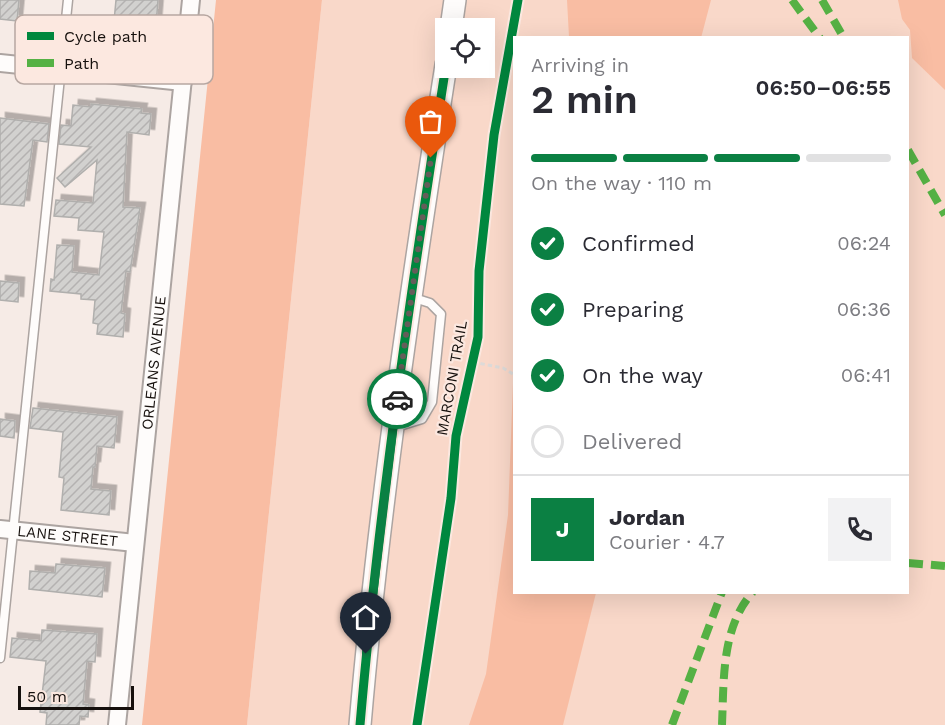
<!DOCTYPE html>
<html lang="en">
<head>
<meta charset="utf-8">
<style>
  body { margin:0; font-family:"Work Sans",sans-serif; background:#f2f2f3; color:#2b2b33; height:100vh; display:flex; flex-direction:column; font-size:22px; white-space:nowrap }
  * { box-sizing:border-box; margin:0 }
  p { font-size:20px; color:#7c7c81 }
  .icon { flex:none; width:33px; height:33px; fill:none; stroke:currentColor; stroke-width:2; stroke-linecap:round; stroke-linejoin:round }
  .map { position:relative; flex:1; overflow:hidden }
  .side { position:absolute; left:513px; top:36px; width:396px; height:558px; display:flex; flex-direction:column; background:#fff; border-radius:0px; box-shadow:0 6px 24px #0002 }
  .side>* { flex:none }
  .buttons { position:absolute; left:435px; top:18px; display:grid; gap:12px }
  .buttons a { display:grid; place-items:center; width:60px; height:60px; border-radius:0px; background:#fff; box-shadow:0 6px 24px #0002; font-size:30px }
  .scale { position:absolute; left:18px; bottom:15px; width:116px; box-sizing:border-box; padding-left:6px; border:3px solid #16100d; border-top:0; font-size:16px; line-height:21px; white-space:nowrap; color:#16100d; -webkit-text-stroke:4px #fce8e0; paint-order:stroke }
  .pin { position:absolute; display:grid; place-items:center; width:51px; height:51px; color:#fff; margin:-62px -26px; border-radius:50% 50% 50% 0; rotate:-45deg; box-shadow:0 0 6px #0007 }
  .pin .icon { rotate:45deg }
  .courier { position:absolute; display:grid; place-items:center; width:60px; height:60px; margin:-30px; border:4px solid #0b8043; border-radius:50%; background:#fff; color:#222; box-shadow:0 2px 8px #0007 }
  .head em { font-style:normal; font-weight:600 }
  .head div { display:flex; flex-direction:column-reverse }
  .head { display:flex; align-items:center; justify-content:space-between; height:102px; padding:0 18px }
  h1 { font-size:39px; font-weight:600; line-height:45px }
  .bar { display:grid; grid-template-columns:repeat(4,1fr); gap:9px 6px; align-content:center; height:72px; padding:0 18px }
  .bar i { height:8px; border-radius:4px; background:#e1e1e2 }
  .bar .active { background:#0b8043 }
  .bar p { grid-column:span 4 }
  .line { display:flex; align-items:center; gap:15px; padding:0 18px; border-top:2px solid #e1e1e2 }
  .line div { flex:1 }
  .round { display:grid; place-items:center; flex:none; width:63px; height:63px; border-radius:0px; background:#f2f2f3 }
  ol { padding:0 18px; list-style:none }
  li { display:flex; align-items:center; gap:18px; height:66px }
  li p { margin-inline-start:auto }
  li .icon { padding:6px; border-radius:50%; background:#0b8043; color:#fff; stroke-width:4 }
  li:last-child { color:#7c7c81 }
  li i { width:33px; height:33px; border:3px solid #e1e1e2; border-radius:50% }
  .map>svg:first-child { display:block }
</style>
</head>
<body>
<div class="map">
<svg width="945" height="725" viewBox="0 0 945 725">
  <defs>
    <pattern id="building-hatch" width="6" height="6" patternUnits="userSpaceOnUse" patternTransform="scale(1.5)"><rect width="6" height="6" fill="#d2d1cf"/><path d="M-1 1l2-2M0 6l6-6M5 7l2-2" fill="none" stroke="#b4b2b1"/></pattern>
    <filter id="shadow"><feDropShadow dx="5.5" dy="-5.5" stdDeviation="0" flood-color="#0004"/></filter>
  </defs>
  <rect width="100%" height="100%" fill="#f6ebe6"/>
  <path fill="#f9d8c9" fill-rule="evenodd" d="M322 0H945V725H247ZM446 28H484V68H446ZM514 38H908V592H514Z"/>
  <path fill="#f9bda3" d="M216 0H322L247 725H142Z
    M567 0H711L701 38 569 37Z
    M898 0H945V90L912 58 910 30 902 19Z
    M514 357V592L596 593 563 725H469L486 674 508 515Z"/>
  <path fill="url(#building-hatch)" stroke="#b0afad" stroke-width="1.5" filter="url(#shadow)" d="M0 0H19L17 21 0 19Z
    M116 0H158L154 51 106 47 108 21H114Z
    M91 104 142 109 141 113 151 114 149 135 127 132 123 207 140 208 130 272 126 271 121 313 125 314 123 337 97 334 98 324 93 323 95 300 81 299V294L50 291 51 279 54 280 57 245 74 246 72 272 99 275 104 232 78 230 79 218 54 216 56 200 93 203 97 160 65 187 57 178 91 147 59 144 61 125 71 126 73 105 91 107Z
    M0 118 49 124 47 142 33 140 24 206 0 204Z
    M0 281 19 283 18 302 0 300Z
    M33 408 117 417 114 448 97 446 95 467H93L91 489 111 491 109 515 61 510 64 478 59 477 63 432 30 428Z
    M0 419 15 421 14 438 0 436Z
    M56 564 105 568 102 597 29 589 30 571 55 573Z
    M42 630 97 634 95 662 87 661 83 704 89 705 88 717 80 716 79 725H46L47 713 40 712 46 661 10 657 12 638 41 641Z"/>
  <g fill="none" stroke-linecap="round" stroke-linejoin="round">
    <g stroke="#aca4a1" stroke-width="11">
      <path id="service" d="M393 428 422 419 432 402 441 314 430 303 411 297
        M0 658 68 0"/>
    </g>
    <g stroke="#aca4a1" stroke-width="20">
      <g id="minor">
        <path d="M0 63 183 82"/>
        <path id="s1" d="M0 529 135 543"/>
        <path id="s2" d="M117 725 191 0"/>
      </g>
    </g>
    <g stroke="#aca4a1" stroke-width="24">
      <path id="tertiary" d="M451 28 455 0
        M360 725C379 504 412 284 446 65"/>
    </g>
    <path stroke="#dddad8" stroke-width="3" stroke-dasharray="4.5 3" stroke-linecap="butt" d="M473 362 503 368 513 374"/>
    <use href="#service" stroke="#fefcfb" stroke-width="8"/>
    <use href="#minor" stroke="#fefcfb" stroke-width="16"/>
    <use href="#tertiary" stroke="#fefcfb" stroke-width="21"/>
    <path stroke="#55b144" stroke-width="8" stroke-dasharray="15 8" stroke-linecap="butt" d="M792 0 820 38
      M822 0 844 38
      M908 150 945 215
      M908 563 945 566
      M672 725 722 592
      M722 725C724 681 721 627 753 592"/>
    <g stroke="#fce8e0" stroke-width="13">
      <path id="cycleway" d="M360 725C379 504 412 284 446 65
        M417 725 451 498 456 436 478 337 479 271 494 135 518 0"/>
    </g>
    <use href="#cycleway" stroke="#00873e" stroke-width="9"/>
  </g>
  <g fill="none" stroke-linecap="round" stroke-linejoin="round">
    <path stroke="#645d59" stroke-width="6" stroke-dasharray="0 10.8" d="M397 399 431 158"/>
    <path stroke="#0b8043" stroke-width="8" d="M366 654 397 399"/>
  </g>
  <g text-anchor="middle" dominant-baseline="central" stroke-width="4.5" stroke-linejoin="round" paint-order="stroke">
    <g font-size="15" fill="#16100d" stroke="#fce8e0">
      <text stroke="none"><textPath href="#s2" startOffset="364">ORLEANS AVENUE</textPath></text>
      <text transform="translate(452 378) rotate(-80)">MARCONI TRAIL</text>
      <text stroke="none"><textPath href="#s1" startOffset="68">LANE STREET</textPath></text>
    </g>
  </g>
  <rect x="15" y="15" width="198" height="69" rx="9" fill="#fce8e0" stroke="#b7a7a1" stroke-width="1.5"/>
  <rect x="27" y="32" width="27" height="8" fill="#00873e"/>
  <rect x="27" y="59" width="27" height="8" fill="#55b144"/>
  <g font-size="16" fill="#16100d">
    <text x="64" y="42">Cycle path</text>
    <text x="64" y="69">Path</text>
  </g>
</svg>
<div class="buttons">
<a><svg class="icon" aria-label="locate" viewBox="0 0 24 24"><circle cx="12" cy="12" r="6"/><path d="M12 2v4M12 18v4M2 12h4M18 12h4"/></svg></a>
</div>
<div class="scale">50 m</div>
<div class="pin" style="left:431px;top:158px;background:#ea580c"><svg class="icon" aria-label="bag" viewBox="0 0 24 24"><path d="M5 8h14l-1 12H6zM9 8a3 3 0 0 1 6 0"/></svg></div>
<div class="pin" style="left:366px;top:654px;background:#1f2937"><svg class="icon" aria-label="home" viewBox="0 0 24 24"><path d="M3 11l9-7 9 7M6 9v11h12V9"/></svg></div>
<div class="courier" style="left:397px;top:399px"><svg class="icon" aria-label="car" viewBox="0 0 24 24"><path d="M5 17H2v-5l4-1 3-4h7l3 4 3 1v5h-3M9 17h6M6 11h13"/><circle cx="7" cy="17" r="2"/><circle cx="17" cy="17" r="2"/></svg></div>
<section class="side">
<div class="head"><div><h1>2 min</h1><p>Arriving in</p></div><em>06:50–06:55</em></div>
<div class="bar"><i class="active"></i><i class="active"></i><i class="active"></i><i></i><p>On the way · 110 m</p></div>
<ol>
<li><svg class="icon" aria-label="check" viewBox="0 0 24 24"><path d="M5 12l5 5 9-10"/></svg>Confirmed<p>06:24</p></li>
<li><svg class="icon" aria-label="check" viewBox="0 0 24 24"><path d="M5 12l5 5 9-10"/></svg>Preparing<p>06:36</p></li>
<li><svg class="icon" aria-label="check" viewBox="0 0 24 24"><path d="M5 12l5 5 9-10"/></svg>On the way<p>06:41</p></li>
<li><i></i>Delivered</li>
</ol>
<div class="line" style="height:108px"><b class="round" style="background:#0b8043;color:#fff">J</b><div><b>Jordan</b><p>Courier · 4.7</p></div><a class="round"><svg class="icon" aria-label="phone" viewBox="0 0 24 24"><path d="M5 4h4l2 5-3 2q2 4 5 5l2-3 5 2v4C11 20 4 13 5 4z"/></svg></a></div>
</section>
</div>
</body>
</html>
